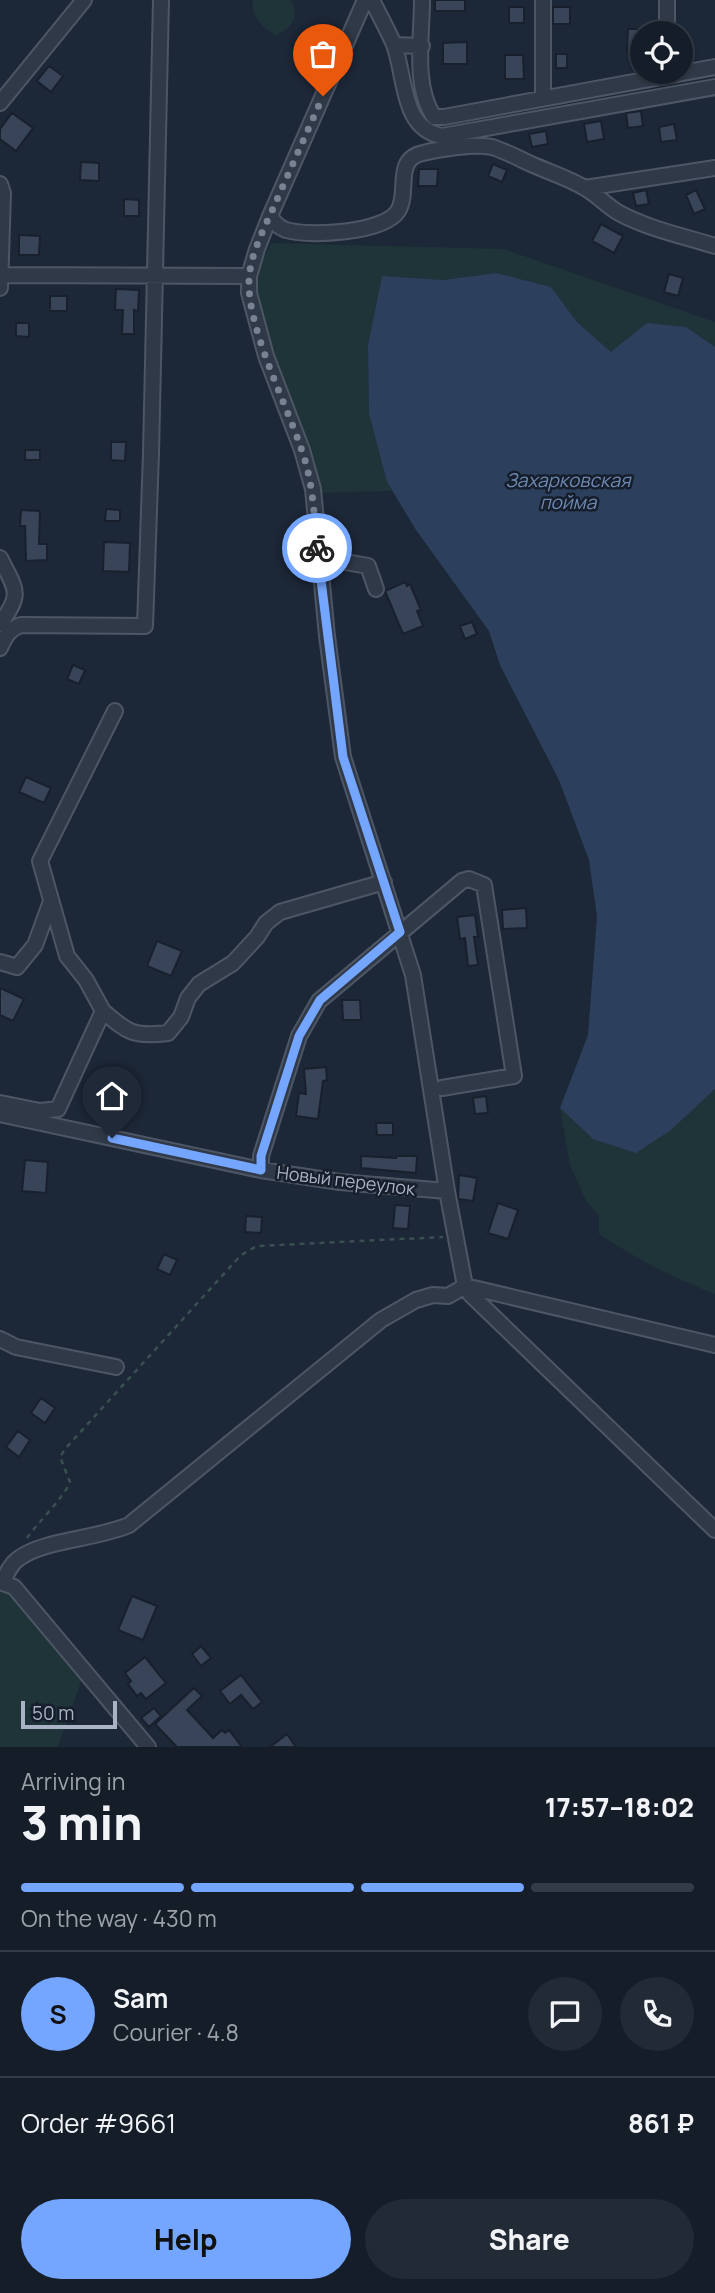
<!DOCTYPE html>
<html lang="en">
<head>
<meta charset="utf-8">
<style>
  body { margin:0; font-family:Manrope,sans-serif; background:#222a35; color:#f1f3f6; height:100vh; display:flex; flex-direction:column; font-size:26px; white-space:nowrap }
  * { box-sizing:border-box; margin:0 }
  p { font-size:23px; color:#9da2a8 }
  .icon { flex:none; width:38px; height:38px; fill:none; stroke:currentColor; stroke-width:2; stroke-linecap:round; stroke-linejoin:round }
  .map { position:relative; height:1747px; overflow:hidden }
  .details { display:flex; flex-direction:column; background:#151d29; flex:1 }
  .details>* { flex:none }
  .controls { position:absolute; left:630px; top:21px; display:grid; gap:14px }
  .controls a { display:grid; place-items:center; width:63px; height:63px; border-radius:50%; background:#151d29; box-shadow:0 2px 5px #0004,0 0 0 2px #343b46; font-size:35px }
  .scale { position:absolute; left:21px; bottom:18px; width:96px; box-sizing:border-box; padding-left:7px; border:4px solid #a9b3c5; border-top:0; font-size:19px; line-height:24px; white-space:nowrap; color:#a9b3c5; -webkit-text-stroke:5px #161e2b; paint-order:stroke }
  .pin { position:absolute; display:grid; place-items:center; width:60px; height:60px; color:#fff; margin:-72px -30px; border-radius:50% 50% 50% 0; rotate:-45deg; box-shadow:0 0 7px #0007 }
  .pin .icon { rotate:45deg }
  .courier { position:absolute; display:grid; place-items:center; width:70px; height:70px; margin:-35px; border:5px solid #74a6ff; border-radius:50%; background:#fff; color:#222; box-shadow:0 2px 9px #0007 }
  .overview em { font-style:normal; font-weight:800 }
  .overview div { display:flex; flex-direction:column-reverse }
  .overview { display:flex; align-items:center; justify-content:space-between; height:119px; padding:0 21px }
  h1 { font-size:46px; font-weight:800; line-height:52px }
  .bar { display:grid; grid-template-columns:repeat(4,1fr); gap:10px 7px; align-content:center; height:84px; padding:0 21px }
  .bar i { height:9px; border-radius:5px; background:#343b46 }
  .bar .active { background:#74a6ff }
  .bar p { grid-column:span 4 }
  .line { display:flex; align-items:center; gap:18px; padding:0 21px; border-top:2px solid #343b46 }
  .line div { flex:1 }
  .round { display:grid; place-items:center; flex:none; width:74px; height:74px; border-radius:37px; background:#222a35 }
  .button { display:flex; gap:14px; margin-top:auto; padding:14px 21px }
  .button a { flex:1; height:80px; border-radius:42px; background:#74a6ff; color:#111; font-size:28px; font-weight:800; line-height:80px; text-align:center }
  .button a+a { background:#222a35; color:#f1f3f6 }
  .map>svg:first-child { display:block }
</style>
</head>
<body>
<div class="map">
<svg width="715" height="1747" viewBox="0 0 715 1747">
  <rect width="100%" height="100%" fill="#1c2737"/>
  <path fill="#1e3438" d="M253 0H291C300 19 293 26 276 36 263 27 250 17 253 0Z
    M271 243 504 249 715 322V347L686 327 611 352 577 322 551 287 496 273 443 280 382 276 368 345 369 414 387 482 392 491 318 493 268 347 257 297 259 267Z
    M715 1089V1294C673 1278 636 1259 599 1234V1216L586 1201 570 1165 560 1108 593 1139 671 1130Z
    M0 1588 7 1590 82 1679 58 1747H0Z"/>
  <path fill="#2c405e" d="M496 273 551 287 577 322 611 352 647 323 686 327 715 347V1089L671 1130 636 1153 593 1139 560 1108 588 1035 597 916 589 860 559 780 500 665 489 631 416 530 387 482 369 414 368 345 382 276 443 280Z"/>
  <path fill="#384558" stroke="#18202d" stroke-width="2" d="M435 0H465V11H435Z
    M509 7H524V23H509Z
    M553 7H570V24H553Z
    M628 29H642V52L627 51Z
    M467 42V64H443V43Z
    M556 54H567V68H556Z
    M505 55H523L524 79H505Z
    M49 66 63 76 51 92 37 81Z
    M641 111 643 126 628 128 626 113Z
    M12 113 33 128 16 151 0 139V129Z
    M601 121 604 139 587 142 584 124Z
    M674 124 677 140 661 142 659 127Z
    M546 131 548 144 532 147 529 134Z
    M81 162 99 163V181L80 180Z
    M493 164 507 170 502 182 488 176Z
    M419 169H438L437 186H418Z
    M646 190 649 204 636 206 633 193Z
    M696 190 705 209 694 214 686 195Z
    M124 199 139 200V216H124Z
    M601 224 623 236 614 253 592 241Z
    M19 235 40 236 39 255H19Z
    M669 274 683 278 678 296 664 292Z
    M116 289 139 290 138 311 134 310V334H122L123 310H115Z
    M50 296H67V311H50Z
    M16 323H29V337L16 336Z
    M111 442H126L125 461 111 460Z
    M25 450H40V460H25Z
    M106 509 120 510V521H105Z
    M21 510 40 511 39 544H47V560L26 561 25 526H20Z
    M104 542 130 543 129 572 103 571Z
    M405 582 407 586 410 584 421 610 417 611 423 626 403 634 385 591Z
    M472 622 477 634 465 639 460 626Z
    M73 665 85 670 79 684 67 679Z
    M26 777 51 788 44 803 19 792Z
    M526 908 527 928 503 929 502 910Z
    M475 915 478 937H474L478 965 468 966 465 938 460 939 457 917Z
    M157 941 182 951 171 976 147 966Z
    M0 988 24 999 13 1021 0 1015Z
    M342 1000H360L361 1020H343Z
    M326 1067 327 1080 323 1081 318 1119 296 1116 299 1093 306 1094 304 1069Z
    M486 1096 488 1113 475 1114 473 1098Z
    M376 1123H393V1135H377Z
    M361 1156 396 1158 397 1156H417L416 1173 361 1168Z
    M25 1160 48 1162 46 1193 22 1191Z
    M459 1175 477 1178 473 1201 458 1199Z
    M498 1203 518 1210 508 1239 488 1233Z
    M395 1205 410 1206 408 1229 393 1228Z
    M246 1216 262 1217 261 1233 245 1232Z
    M164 1254 177 1260 170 1275 157 1269Z
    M41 1398 55 1408 45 1423 31 1413Z
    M18 1431 30 1440 19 1457 6 1447Z
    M132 1596 157 1606 143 1640 118 1630Z
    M201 1646 211 1658 201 1666 192 1654Z
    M145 1657 166 1683 146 1699 141 1693 137 1696 128 1684 131 1681 125 1673Z
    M241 1675 262 1702 253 1709 241 1695 230 1704 220 1691Z
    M194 1688 202 1696 187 1710 213 1738 222 1730 225 1733 229 1730 242 1747H177L155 1724Z
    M154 1708 161 1716 149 1727 141 1718Z
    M287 1734 296 1747H270Z"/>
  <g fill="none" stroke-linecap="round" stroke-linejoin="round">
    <g stroke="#4d5665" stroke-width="18">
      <path id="minor" d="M365 0 270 216 257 249 249 276V293L266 356 302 450 313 489 327 636 343 757 413 975 447 1191 465 1286 471 1295 715 1530
        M372 0C379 15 388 30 394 45 406 77 401 129 442 136L715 87
        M422 0C422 36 413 86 434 117H444L715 67
        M667 33V0
        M394 45 422 46
        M543 98V0
        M0 103 84 0
        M0 184 3 193 0 288
        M585 188 715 168
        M270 216C274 223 278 227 286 230 309 237 384 233 398 211 410 192 393 159 423 153 439 149 476 143 492 147 505 151 518 158 531 164 549 172 568 178 585 188 597 195 607 206 619 213 649 229 683 236 715 246
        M0 275 249 276
        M318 557 368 566 376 589
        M0 558C16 590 23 593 0 624
        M0 648C5 637 9 629 21 625L145 626 151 453 161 0
        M0 962 17 967 35 945 50 904
        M103 1011 86 980 67 956 40 861 115 711
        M0 1103 40 1111 58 1109 103 1011C128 1033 134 1037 168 1033L181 1017 188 998 199 984 233 963 257 937 266 923 280 912 384 882
        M0 1114 261 1170 340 1182 447 1191
        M261 1170V1156L299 1036 319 1001 462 881 469 879 484 885 514 1076 442 1088
        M0 1339 16 1347 116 1367
        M0 1582 14 1587 148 1747
        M3 1582C7 1573 10 1565 18 1559 42 1540 97 1539 129 1525L381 1320 416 1300 433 1295 448 1296 465 1286 715 1345"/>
    </g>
    <path stroke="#395052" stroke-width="2.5" stroke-dasharray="5 5" stroke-linecap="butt" d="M27 1538C39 1521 63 1499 70 1482L60 1457 65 1449 241 1255 257 1246 443 1237"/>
    <use href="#minor" stroke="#303947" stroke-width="14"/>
  </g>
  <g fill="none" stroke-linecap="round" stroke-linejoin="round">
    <path stroke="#788293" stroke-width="7" stroke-dasharray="0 12.6" d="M317 548C314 513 313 481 301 448 285 401 247 327 249 280 250 254 265 227 275 204 291 168 307 132 323 96"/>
    <path stroke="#74a6ff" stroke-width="9" d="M112 1138 261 1170V1156L299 1036 320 1000 400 932 343 757 317 548"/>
  </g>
  <g text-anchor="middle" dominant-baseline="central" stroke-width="5" stroke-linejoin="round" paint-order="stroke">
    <g font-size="18" fill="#a9b3c5" stroke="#161e2b">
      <text transform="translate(346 1180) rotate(7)">Новый переулок</text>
    </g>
    <g font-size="19" font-style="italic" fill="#6d89b2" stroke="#161e2b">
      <text x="568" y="480">Захарковская<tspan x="568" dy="22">пойма</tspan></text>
    </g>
  </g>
</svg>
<div class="controls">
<a><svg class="icon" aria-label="locate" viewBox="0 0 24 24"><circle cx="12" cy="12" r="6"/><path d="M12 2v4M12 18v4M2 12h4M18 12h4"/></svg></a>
</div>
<div class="scale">50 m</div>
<div class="pin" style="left:323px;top:96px;background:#ea580c"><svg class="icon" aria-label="bag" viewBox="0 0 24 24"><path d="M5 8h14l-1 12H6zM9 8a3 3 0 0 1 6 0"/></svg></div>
<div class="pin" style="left:112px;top:1138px;background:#1f2937"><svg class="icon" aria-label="home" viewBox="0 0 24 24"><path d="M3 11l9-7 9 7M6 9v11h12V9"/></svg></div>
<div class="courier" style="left:317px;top:548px"><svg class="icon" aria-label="bike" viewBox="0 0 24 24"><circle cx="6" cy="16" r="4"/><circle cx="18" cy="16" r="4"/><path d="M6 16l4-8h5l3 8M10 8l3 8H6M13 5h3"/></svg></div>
</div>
<section class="details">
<div class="overview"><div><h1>3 min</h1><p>Arriving in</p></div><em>17:57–18:02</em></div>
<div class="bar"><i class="active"></i><i class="active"></i><i class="active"></i><i></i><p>On the way · 430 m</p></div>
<div class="line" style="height:126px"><b class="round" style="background:#74a6ff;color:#111">S</b><div><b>Sam</b><p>Courier · 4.8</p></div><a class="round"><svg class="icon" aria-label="chat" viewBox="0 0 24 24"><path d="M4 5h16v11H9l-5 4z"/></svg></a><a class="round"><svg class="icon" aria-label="phone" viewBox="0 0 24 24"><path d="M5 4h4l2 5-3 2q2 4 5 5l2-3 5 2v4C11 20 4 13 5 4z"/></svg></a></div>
<div class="line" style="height:91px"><div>Order #9661</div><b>861 ₽</b></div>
<div class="button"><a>Help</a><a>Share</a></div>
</section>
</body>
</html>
